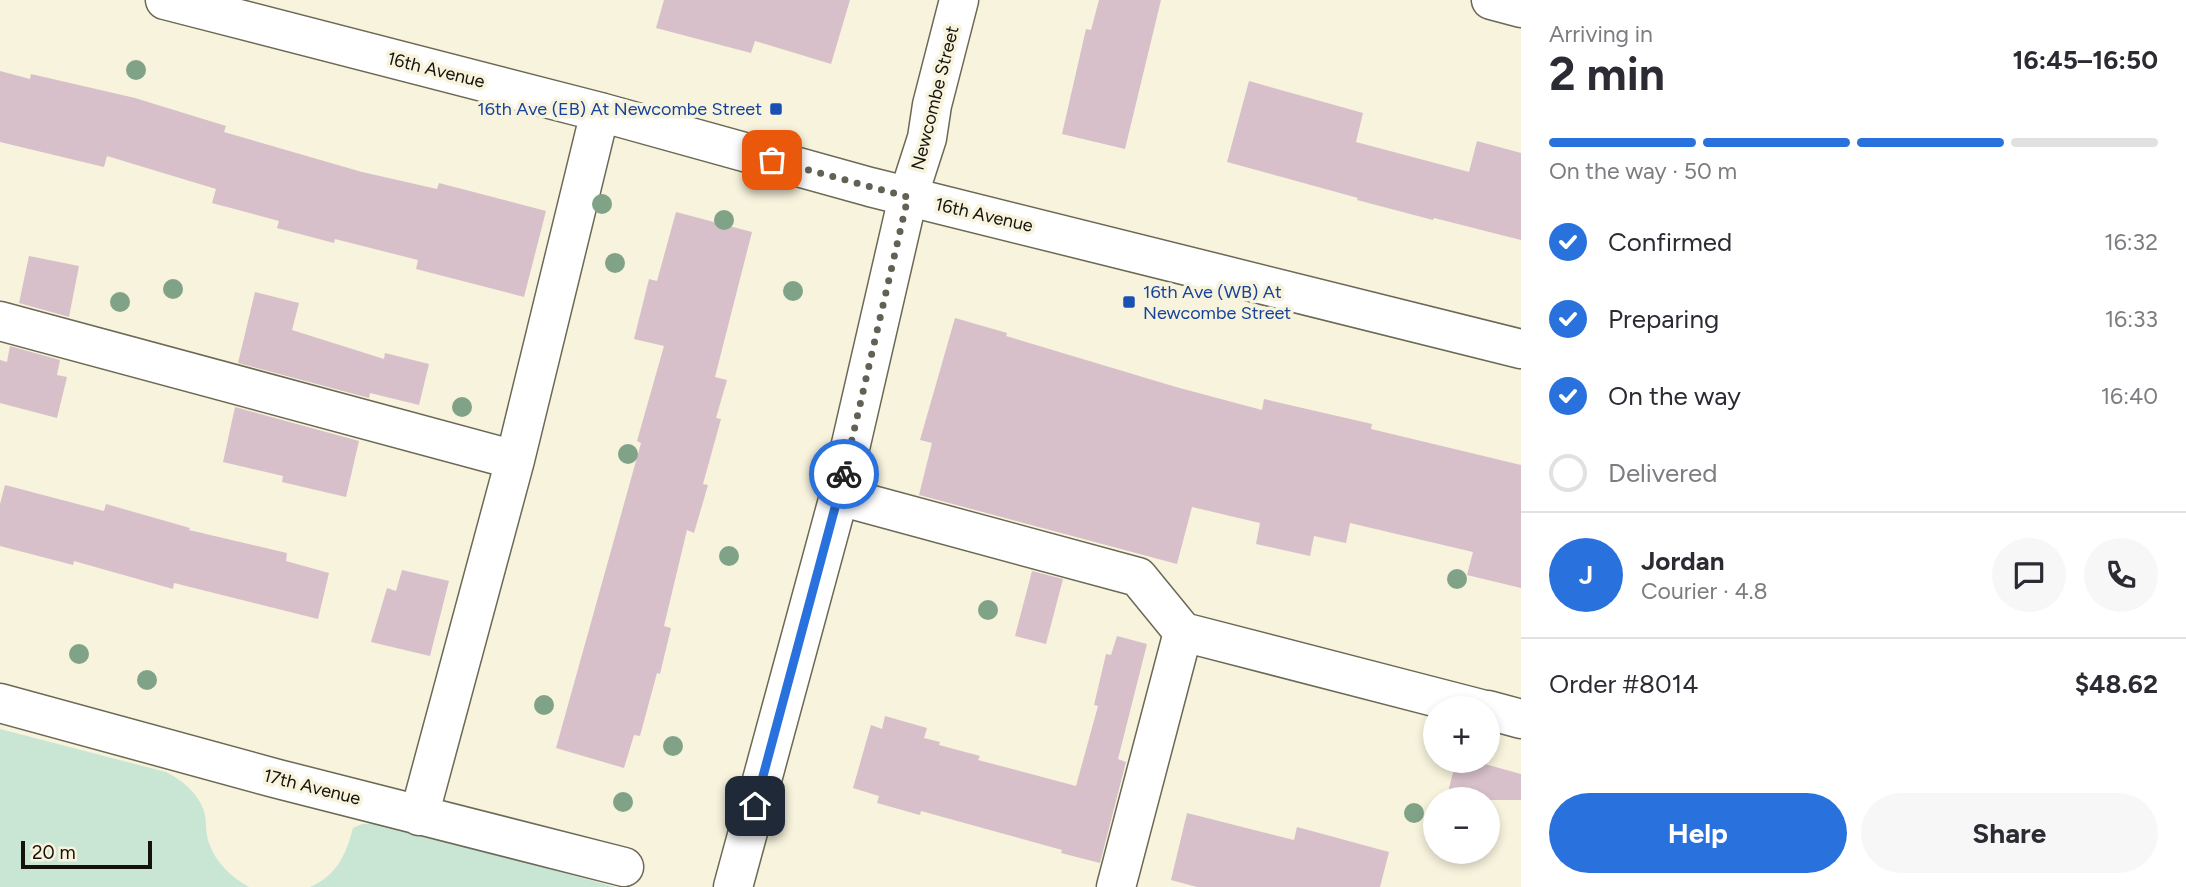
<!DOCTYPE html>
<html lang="en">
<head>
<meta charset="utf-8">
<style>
  body { margin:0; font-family:Figtree,sans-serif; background:#f7f7f7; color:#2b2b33; height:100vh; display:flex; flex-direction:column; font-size:26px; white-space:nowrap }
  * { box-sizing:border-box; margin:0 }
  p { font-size:23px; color:#7c7c81 }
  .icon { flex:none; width:38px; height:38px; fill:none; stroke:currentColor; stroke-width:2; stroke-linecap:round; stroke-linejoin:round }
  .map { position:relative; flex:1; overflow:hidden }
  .sheet { display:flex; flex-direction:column; background:#fff; width:665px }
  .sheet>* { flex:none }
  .fabs { position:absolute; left:1423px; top:696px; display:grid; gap:14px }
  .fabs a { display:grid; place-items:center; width:77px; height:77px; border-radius:50%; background:#fff; box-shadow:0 4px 10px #0003; font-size:35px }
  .scale { position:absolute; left:21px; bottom:18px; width:131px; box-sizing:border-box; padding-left:7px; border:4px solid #14120b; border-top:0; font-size:19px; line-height:24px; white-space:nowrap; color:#14120b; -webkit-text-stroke:5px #f7f3dd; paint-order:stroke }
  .pin { position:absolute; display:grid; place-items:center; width:60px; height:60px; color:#fff; margin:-30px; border-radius:14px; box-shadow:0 4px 10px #0006 }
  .courier { position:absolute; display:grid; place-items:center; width:70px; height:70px; margin:-35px; border:5px solid #2972de; border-radius:50%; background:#fff; color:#222; box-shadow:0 2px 9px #0007 }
  .summary em { font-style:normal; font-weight:700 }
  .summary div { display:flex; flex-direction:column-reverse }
  .summary { display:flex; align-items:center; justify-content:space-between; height:119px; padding:0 28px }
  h1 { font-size:46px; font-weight:700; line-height:52px }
  .bar { display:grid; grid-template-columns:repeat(4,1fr); gap:10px 7px; align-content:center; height:84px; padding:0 28px }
  .bar i { height:9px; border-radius:5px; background:#e1e1e2 }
  .bar .current { background:#2972de }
  .bar p { grid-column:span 4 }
  .line { display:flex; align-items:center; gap:18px; padding:0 28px; border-top:2px solid #e1e1e2 }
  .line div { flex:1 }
  .round { display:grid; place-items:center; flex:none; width:74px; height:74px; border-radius:37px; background:#f7f7f7 }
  ol { padding:0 28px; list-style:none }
  li { display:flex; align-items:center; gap:21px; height:77px }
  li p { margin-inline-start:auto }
  li .icon { padding:7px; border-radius:50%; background:#2972de; color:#fff; stroke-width:4 }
  li:last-child { color:#7c7c81 }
  li i { width:38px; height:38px; border:4px solid #e1e1e2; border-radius:50% }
  .cta { display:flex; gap:14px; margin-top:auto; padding:14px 28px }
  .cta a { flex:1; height:80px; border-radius:42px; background:#2972de; color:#fff; font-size:28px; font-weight:700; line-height:80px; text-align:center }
  .cta a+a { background:#f7f7f7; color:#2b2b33 }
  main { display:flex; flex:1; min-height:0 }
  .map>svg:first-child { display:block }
</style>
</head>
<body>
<main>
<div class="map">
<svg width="1521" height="887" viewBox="0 0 1521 887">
  <rect width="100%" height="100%" fill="#f7f3dd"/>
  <path fill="#c9e5d4" d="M0 729 166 772C182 780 198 793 204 811 207 821 205 833 209 843 216 863 231 877 249 887H0Z
    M385 823 615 887H310C337 875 346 855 353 828L362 824Z"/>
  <path fill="#d7c0ca" d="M664 0H850L831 64 755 41 751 53 656 28Z
    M1099 0H1161L1125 149 1062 134 1086 29 1091 30Z
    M0 71 30 79 31 74 135 98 226 126 224 132 362 172 437 189 439 183 546 211 524 297 416 269 418 260 335 239 334 243 277 228 279 221 212 203 216 189 107 156 104 167 0 142Z
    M1249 81 1363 113 1356 142 1469 172 1477 141 1521 153V240L1434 218 1433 220 1357 200 1358 198 1227 162Z
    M676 212 752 232 715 377 727 380 716 418 721 419 703 484 708 485 694 533 687 530 664 626 671 628 660 674 657 673 640 736 634 735 624 768 556 748 641 443 637 441 664 346 634 339 649 279 657 281Z
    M29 256 79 266 69 317 19 303Z
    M255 292 299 303 292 330 384 359 385 353 429 364 419 405 370 393 369 398 238 363Z
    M955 318 1007 333 1006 336 1176 387 1262 410 1264 399 1372 424 1371 429 1521 465V588L1467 575 1473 552 1350 523 1346 543 1314 536 1310 556 1256 544 1260 523 1192 507 1177 564 919 495 932 443 920 440Z
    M10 346 60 360 57 375 67 377 57 418 0 403V360L7 362Z
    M235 407 359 441 346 497 282 482 283 476 223 462Z
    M5 485 104 511 106 504 190 528 189 530 287 553 286 561 329 573 318 619 174 583 173 589 74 561 73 565 0 546V504Z
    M402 570 449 581 430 656 371 642 387 588 396 591Z
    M1032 571 1063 579 1046 644 1015 636Z
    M1117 636 1147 644 1118 759 1126 762 1100 863 1061 853 1062 850 921 811 920 815 877 803 879 796 853 788 871 725 882 729 885 716 927 728 924 738 940 742 939 745 980 756 978 760 1076 786 1098 706 1094 705 1106 654 1111 655Z
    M1456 761H1474L1521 774V800H1446Z
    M1187 813 1294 840 1297 827 1389 852 1380 887H1197L1171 880Z"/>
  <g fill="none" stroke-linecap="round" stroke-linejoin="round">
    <g stroke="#6b6855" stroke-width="41">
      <path id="minor" d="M165 0 600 112 870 187 1521 349
        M1491 0 1521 8
        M0 321 515 460
        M839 496 1138 577 1183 632 1116 887
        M1183 632 1481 709
        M0 703 278 779 624 867
        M1488 710 1521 719
        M419 816 515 460 600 112
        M733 887 839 496 908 197 927 138 932 105 959 0"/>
    </g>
    <use href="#minor" stroke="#fff" stroke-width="38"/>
  </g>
  <g fill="#80a388">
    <circle cx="136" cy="70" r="10"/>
    <circle cx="602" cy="204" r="10"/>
    <circle cx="724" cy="220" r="10"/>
    <circle cx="615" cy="263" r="10"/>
    <circle cx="173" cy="289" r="10"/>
    <circle cx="793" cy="291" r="10"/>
    <circle cx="120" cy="302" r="10"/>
    <circle cx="462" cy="407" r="10"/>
    <circle cx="628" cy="454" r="10"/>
    <circle cx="729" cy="556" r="10"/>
    <circle cx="1457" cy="579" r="10"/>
    <circle cx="988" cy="610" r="10"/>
    <circle cx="79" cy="654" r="10"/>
    <circle cx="147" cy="680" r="10"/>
    <circle cx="544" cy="705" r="10"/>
    <circle cx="673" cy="746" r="10"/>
    <circle cx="623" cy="802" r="10"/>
    <circle cx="1414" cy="813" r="10"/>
  </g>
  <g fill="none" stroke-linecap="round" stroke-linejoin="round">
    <path stroke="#636154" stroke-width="7" stroke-dasharray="0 12.6" d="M772 160 908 197 844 474"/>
    <path stroke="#2972de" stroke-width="9" d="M755 806 844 474"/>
  </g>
  <g fill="#1a4fb4" stroke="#f7f3dd" stroke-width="2.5">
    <rect x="769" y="102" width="14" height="14" rx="3.5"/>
    <rect x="1122" y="295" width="14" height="14" rx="3.5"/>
  </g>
  <g text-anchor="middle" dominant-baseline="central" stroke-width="7" stroke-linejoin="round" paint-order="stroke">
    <g font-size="18" fill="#14120b" stroke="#f7f3dd">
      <text transform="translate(436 70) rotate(14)">16th Avenue</text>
      <text transform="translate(935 98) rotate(-76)">Newcombe Street</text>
      <text transform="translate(984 215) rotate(13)">16th Avenue</text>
      <text transform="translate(312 787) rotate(14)">17th Avenue</text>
    </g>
    <g font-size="18" fill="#164399" stroke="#f7f3dd" text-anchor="end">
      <text x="762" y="109">16th Ave (EB) At Newcombe Street</text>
      <text x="1143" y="292" text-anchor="start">16th Ave (WB) At<tspan x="1143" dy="21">Newcombe Street</tspan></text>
    </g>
  </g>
</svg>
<div class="fabs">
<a>+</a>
<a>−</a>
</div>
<div class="scale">20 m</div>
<div class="pin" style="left:772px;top:160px;background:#ea580c"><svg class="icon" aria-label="bag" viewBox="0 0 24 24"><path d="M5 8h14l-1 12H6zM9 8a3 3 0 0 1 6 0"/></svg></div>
<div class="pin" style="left:755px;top:806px;background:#1f2937"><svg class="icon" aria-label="home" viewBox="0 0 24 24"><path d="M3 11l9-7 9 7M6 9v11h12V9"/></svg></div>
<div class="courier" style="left:844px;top:474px"><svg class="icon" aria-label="bike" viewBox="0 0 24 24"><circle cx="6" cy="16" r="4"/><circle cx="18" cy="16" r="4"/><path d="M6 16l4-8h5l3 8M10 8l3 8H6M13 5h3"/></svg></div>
</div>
<section class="sheet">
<div class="summary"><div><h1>2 min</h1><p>Arriving in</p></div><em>16:45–16:50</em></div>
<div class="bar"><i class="current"></i><i class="current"></i><i class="current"></i><i></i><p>On the way · 50 m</p></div>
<ol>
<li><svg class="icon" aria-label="check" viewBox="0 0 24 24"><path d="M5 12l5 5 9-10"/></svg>Confirmed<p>16:32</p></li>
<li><svg class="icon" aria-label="check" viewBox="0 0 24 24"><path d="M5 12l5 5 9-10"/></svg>Preparing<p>16:33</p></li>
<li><svg class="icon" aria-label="check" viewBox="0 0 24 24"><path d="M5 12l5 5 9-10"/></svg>On the way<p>16:40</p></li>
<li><i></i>Delivered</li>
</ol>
<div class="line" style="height:126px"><b class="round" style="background:#2972de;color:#fff">J</b><div><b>Jordan</b><p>Courier · 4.8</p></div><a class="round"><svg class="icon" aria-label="chat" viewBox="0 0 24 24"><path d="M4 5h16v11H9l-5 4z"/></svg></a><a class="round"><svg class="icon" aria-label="phone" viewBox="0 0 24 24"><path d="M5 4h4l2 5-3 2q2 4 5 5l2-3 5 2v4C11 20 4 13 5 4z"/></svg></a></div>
<div class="line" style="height:91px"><div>Order #8014</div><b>$48.62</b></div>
<div class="cta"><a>Help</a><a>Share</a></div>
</section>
</main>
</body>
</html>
